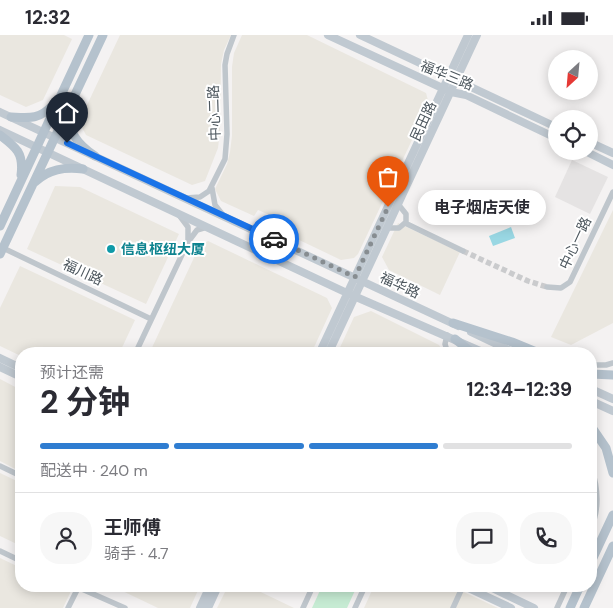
<!DOCTYPE html>
<html lang="zh">
<head>
<meta charset="utf-8">
<style>
  body { margin:0; font-family:"DM Sans","Noto Sans SC",sans-serif; background:#f7f7f7; color:#2b2b33; height:100vh; display:flex; flex-direction:column; font-size:19px; white-space:nowrap }
  * { box-sizing:border-box; margin:0 }
  p { font-size:16px; color:#7c7c81 }
  .icon { flex:none; width:28px; height:28px; fill:none; stroke:currentColor; stroke-width:2; stroke-linecap:round; stroke-linejoin:round }
  .map { position:relative; flex:1; overflow:hidden }
  .side { position:absolute; left:15px; top:312px; width:582px; height:245px; display:flex; flex-direction:column; background:#fff; border-radius:20px; box-shadow:0 2px 12px #0003 }
  .side>* { flex:none }
  .needle { width:32px; rotate:206deg }
  .controls { position:absolute; left:548px; top:15px; display:grid; gap:10px }
  .controls a { display:grid; place-items:center; width:50px; height:50px; border-radius:50%; background:#fff; box-shadow:0 2px 12px #0003; font-size:25px }
  .pin { position:absolute; display:grid; place-items:center; width:42px; height:42px; color:#fff; margin:-51px -21px; border-radius:50% 50% 50% 0; rotate:-45deg; box-shadow:0 0 5px #0007 }
  .pin .icon { rotate:45deg }
  .courier { position:absolute; display:grid; place-items:center; width:50px; height:50px; margin:-25px; border:4px solid #1a73e8; border-radius:50%; background:#fff; color:#222; box-shadow:0 1px 6px #0007 }
  .bubble { position:absolute; height:35px; border-radius:18px; background:#fff; box-shadow:0 2px 12px #0003; font-size:16px; font-weight:700; line-height:35px; text-align:center }
  .headline em { font-style:normal; font-weight:700 }
  .headline div { display:flex; flex-direction:column-reverse }
  .headline { display:flex; align-items:center; justify-content:space-between; height:85px; padding:0 25px }
  h1 { font-size:32px; font-weight:700; line-height:38px }
  .bar { display:grid; grid-template-columns:repeat(4,1fr); gap:8px 5px; align-content:center; height:60px; padding:0 25px }
  .bar i { height:6px; border-radius:4px; background:#e1e1e2 }
  .bar .on { background:#2f7dd1 }
  .bar p { grid-column:span 4 }
  .line { display:flex; align-items:center; gap:12px; padding:0 25px; border-top:1px solid #e1e1e2 }
  .line div { flex:1 }
  .round { display:grid; place-items:center; flex:none; width:52px; height:52px; border-radius:20px; background:#f7f7f7 }
  .status { display:flex; justify-content:space-between; align-items:center; height:35px; padding:0 25px; background:#fff; direction:ltr }
  .status svg { height:14px; fill:currentColor }
  .map>svg:first-child { display:block }
</style>
</head>
<body>
<div class="status"><b>12:32</b><svg viewBox="0 0 49 12"><path d="M0 12V9h3v3zM5 12V6h3v6zM10 12V3h3v9zM15 12V0h3v12zM26 1h20v11H26zM47 4h2v5h-2z"/></svg></div>
<div class="map">
<svg width="613" height="573" viewBox="0 0 613 573">
  <rect width="100%" height="100%" fill="#f4f2f2"/>
  <path fill="#eae7e0" d="M0 0H64L72 4 43 65 26 72 0 60Z
    M120 0H231L224 15 221 29 220 96 218 113 205 146 192 150 86 100 79 87Z
    M242 0H307L426 58 429 69 358 219 354 223 341 225 270 191 274 182 258 175 254 181 221 166 215 154 227 129 230 117 232 101V32L234 18Z
    M55 151 80 152 179 199 146 269 27 214Z
    M613 175V288L571 310 551 302Z
    M398 188 460 217 440 260 389 235 382 222Z
    M208 206 327 263 332 273 311 319H149L199 212Z
    M20 231 135 285 119 319H21V321L0 311V273Z
    M371 276 439 310 444 319H337L354 282Z
    M0 344 21 355V437L0 426Z
    M0 438 21 448V511L0 501Z
    M0 523 21 533V551H60L71 556 63 573H0Z
    M112 551H200L190 573H158Z
    M228 551H248L294 573H217Z
    M374 551H451L498 573H364Z"/>
  <path fill="#e5e3e3" d="M572 125 608 142 590 179 555 162Z"/>
  <path fill="#c6ebd3" d="M322 551H357L347 573H312Z"/>
  <path fill="#99d7e3" d="M511 192 515 203 493 211 489 201Z"/>
  <g fill="none" stroke-linecap="round" stroke-linejoin="round">
    <path stroke="#cacbcd" stroke-width="5.5" stroke-dasharray="5.5 3" stroke-linecap="butt" d="M463 216 528 246 547 252"/>
    <path stroke="#bfc6cc" stroke-width="5.5" d="M212 153 215 170 223 180
      M186 163 200 162 209 156 225 124 227 99 225 30 227 19 234 0
      M179 180 188 192V205
      M405 188 463 216
      M387 193H399L406 187V179L398 169
      M3 213 151 284
      M547 252 561 253 570 247 613 157
      M447 300 445 309 448 319
      M135 319 188 207 197 195 207 192
      M591 330H606L613 328
      M0 431 21 441
      M591 431C598 452 600 473 591 493
      M0 516 21 526
      M75 551 125 573
      M68 573 79 551
      M303 573 313 551
      M355 573 365 551
      M453 573 463 551
      M557 573 567 551"/>
    <path stroke="#c0c9d1" stroke-width="8" d="M328 0 451 57 466 60 556 103
      M360 0 556 92
      M0 77 458 291
      M0 95 347 258 487 319
      M589 107 613 118
      M585 116 613 130
      M471 297 517 319
      M319 319 468 0
      M328 319 477 0
      M0 323 21 333
      M0 332 21 342
      M591 354 613 364
      M591 366 613 376
      M464 551 511 573
      M488 551 534 573
      M200 573 210 551
      M208 573 218 551"/>
    <path stroke="#b5c2cd" stroke-width="9" d="M69 74C67 96 77 109 95 121
      M11 82C29 83 39 85 53 70
      M0 100C16 112 24 118 21 140
      M35 147C49 134 64 132 83 134
      M0 191 89 0
      M0 219 103 0
      M453 288 512 307 541 319
      M455 304 474 319
      M591 339 613 340
      M591 391 606 413 613 438
      M591 527 613 480
      M570 573 580 551
      M584 573 613 511"/>
  </g>
  <g fill="none" stroke-linecap="round" stroke-linejoin="round">
    <path stroke="#878d91" stroke-width="5" stroke-dasharray="0 9" d="M274 204 355 242 388 172"/>
    <path stroke="#1a73e8" stroke-width="6" d="M67 108 274 204"/>
  </g>
  <circle fill="#0f9aa8" stroke="#fff" stroke-width="2" cx="111" cy="214" r="5"/>
  <g text-anchor="middle" dominant-baseline="central" stroke-width="4" stroke-linejoin="round" paint-order="stroke">
    <g font-size="14" fill="#4c565d" stroke="#fff">
      <text transform="translate(447 40) rotate(22)">福华三路</text>
      <text transform="translate(214 78) rotate(-92)">中心二路</text>
      <text transform="translate(423 86) rotate(-65)">民田路</text>
      <text transform="translate(575 208) rotate(-65)">中心一路</text>
      <text transform="translate(83 237) rotate(25)">福川路</text>
      <text transform="translate(400 250) rotate(25)">福华路</text>
    </g>
    <g font-size="14" font-weight="bold" fill="#0d838f" stroke="#fff" text-anchor="start">
      <text x="121" y="214">信息枢纽大厦</text>
    </g>
  </g>
</svg>
<div class="controls">
<a><svg class="needle" viewBox="-14 -14 28 28"><path d="M0-13l5 13h-10z" fill="#e53935"/><path d="M0 13l5-13h-10z" fill="#7c7c81"/></svg></a>
<a><svg class="icon" aria-label="locate" viewBox="0 0 24 24"><circle cx="12" cy="12" r="6"/><path d="M12 2v4M12 18v4M2 12h4M18 12h4"/></svg></a>
</div>
<div class="pin" style="left:388px;top:172px;background:#ea580c"><svg class="icon" aria-label="bag" viewBox="0 0 24 24"><path d="M5 8h14l-1 12H6zM9 8a3 3 0 0 1 6 0"/></svg></div>
<div class="pin" style="left:67px;top:108px;background:#1f2937"><svg class="icon" aria-label="home" viewBox="0 0 24 24"><path d="M3 11l9-7 9 7M6 9v11h12V9"/></svg></div>
<div class="courier" style="left:274px;top:204px"><svg class="icon" aria-label="car" viewBox="0 0 24 24"><path d="M5 17H2v-5l4-1 3-4h7l3 4 3 1v5h-3M9 17h6M6 11h13"/><circle cx="7" cy="17" r="2"/><circle cx="17" cy="17" r="2"/></svg></div>
<div class="bubble" style="left:418px;top:155px;width:128px">电子烟店天使</div>
<section class="side">
<div class="headline"><div><h1>2 分钟</h1><p>预计还需</p></div><em>12:34–12:39</em></div>
<div class="bar"><i class="on"></i><i class="on"></i><i class="on"></i><i></i><p>配送中 · 240 m</p></div>
<div class="line" style="height:90px"><a class="round"><svg class="icon" aria-label="person" viewBox="0 0 24 24"><circle cx="12" cy="8" r="4"/><path d="M4 21q1-7 8-7t8 7"/></svg></a><div><b>王师傅</b><p>骑手 · 4.7</p></div><a class="round"><svg class="icon" aria-label="chat" viewBox="0 0 24 24"><path d="M4 5h16v11H9l-5 4z"/></svg></a><a class="round"><svg class="icon" aria-label="phone" viewBox="0 0 24 24"><path d="M5 4h4l2 5-3 2q2 4 5 5l2-3 5 2v4C11 20 4 13 5 4z"/></svg></a></div>
</section>
</div>
</body>
</html>
